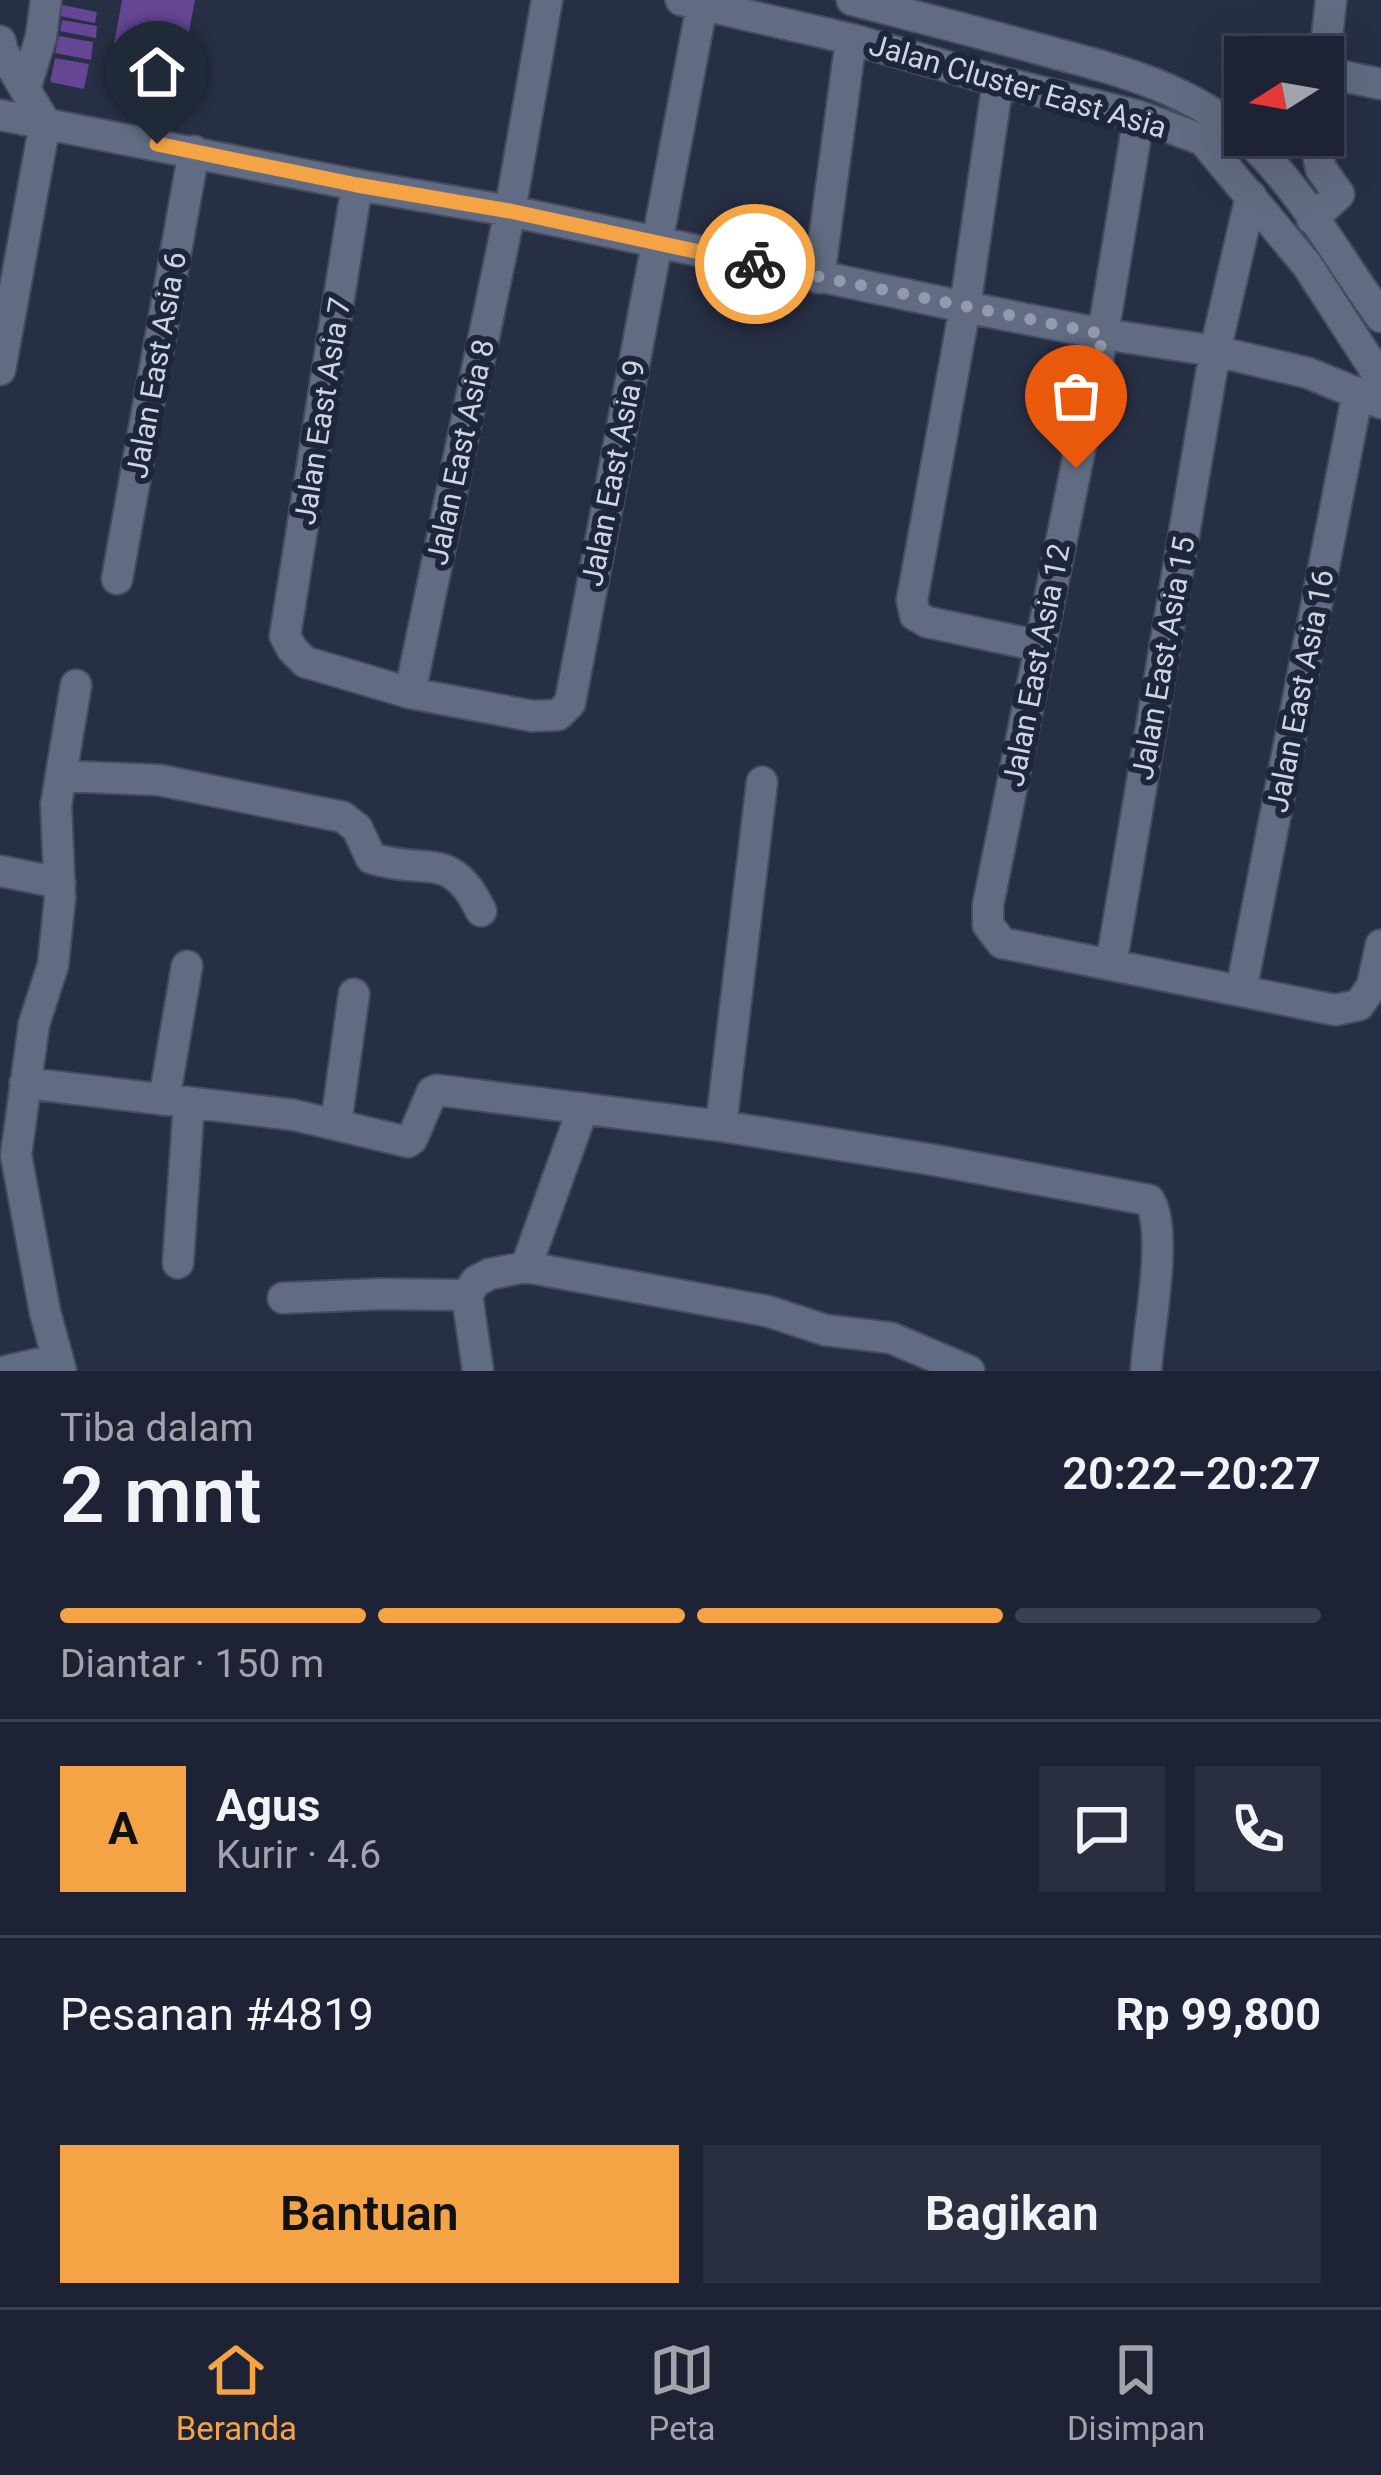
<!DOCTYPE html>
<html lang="id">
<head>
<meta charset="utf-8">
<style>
  body { margin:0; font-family:Roboto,sans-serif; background:#2a2f40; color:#f1f3f6; height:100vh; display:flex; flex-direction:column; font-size:45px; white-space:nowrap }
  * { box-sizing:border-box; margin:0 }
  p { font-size:39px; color:#a0a4ac }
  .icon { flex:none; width:66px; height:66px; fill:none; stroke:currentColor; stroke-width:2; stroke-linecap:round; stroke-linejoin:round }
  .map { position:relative; height:1371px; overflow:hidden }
  .sheet { display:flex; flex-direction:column; background:#1d2334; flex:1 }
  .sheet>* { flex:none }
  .needle { width:78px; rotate:259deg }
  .controls { position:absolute; left:1224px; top:36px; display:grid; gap:24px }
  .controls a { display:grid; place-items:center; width:120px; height:120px; border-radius:0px; background:#1d2334; box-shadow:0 12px 48px #0002,0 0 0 3px #3b404f; font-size:60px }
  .pin { position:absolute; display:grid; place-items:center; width:102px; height:102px; color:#fff; margin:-123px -51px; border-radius:50% 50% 50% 0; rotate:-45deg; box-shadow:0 0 12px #0007 }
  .pin .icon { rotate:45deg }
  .courier { position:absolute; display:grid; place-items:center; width:120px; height:120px; margin:-60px; border:9px solid #f4a444; border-radius:50%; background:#fff; color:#222; box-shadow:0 3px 15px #0007 }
  .head em { font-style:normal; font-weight:600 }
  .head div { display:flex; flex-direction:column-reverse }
  .head { display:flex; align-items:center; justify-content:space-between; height:204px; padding:0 60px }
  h1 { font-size:78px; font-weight:600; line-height:90px }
  .bar { display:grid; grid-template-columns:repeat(4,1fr); gap:18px 12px; align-content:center; height:144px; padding:0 60px }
  .bar i { height:15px; border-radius:9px; background:#3b404f }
  .bar .current { background:#f4a444 }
  .bar p { grid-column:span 4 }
  .line { display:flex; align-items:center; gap:30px; padding:0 60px; border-top:3px solid #3b404f }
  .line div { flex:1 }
  .round { display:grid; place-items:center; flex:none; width:126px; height:126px; border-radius:0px; background:#2a2f40 }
  .action { display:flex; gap:24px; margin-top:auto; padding:24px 60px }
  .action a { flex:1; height:138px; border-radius:0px; background:#f4a444; color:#111; font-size:48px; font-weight:600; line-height:138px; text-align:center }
  .action a+a { background:#2a2f40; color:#f1f3f6 }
  .tab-bar { display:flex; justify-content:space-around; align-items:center; height:168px; border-top:3px solid #3b404f; background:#1d2334; font-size:33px; color:#a0a4ac }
  .tab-bar a { display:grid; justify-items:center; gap:6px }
  .tab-bar .current { color:#f4a444 }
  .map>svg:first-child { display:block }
</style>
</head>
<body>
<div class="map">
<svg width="1381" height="1371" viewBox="0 0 1381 1371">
  <rect width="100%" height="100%" fill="#272f45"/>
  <path fill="#644694" d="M122 0H195L182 68 112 55Z
    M62 5 97 12 95 23 60 16Z
    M62 20 97 26 96 38 60 31Z
    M59 36 93 42 91 60 55 53Z
    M55 58 89 64 84 89 50 82Z"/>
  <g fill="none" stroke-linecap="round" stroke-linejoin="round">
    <g stroke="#454c5e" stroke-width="34">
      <path id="minor" d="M681 0 851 39 998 81 1139 116 1203 140 1307 265 1381 379
        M852 0C914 16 977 32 1039 49 1114 69 1190 87 1248 140 1301 188 1339 260 1381 317
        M0 41 3 52 45 123 0 370
        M1323 72 1381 84
        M1323 73 1331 0
        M998 81 965 307 912 600 915 615 927 622 1040 646
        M25 89 41 37 46 0
        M0 115 357 185 510 211 965 307 1103 334 1215 351 1308 373 1381 403
        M1139 116 1103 334 988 905V925L1002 943 1335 1010 1359 1005 1372 986 1381 945
        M357 185 285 636 292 649 305 662 410 693 532 716 558 715 570 703 702 5
        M1312 219 1339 194 1321 169 1314 135
        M819 278 851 39
        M117 579 194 151
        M410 693 510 211 547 0
        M61 776 159 780 343 817 357 828 371 858C425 876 451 848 481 911
        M0 871 60 883
        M1111 965 1215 351 1251 196
        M1241 991 1358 392
        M25 1083 294 1115 408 1142 412 1139 432 1092 437 1090 721 1126 934 1160 1149 1200C1169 1231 1148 1330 1146 1371
        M164 1100 187 966
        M336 1124 354 994
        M721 1126 762 782
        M178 1263 189 1103
        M526 1267 583 1108
        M283 1298 380 1294 467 1295
        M6 1371 58 1359
        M61 1371 45 1312 16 1155 34 1024 53 965 60 898 56 805 76 685
        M478 1371 467 1295 476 1281 490 1274 526 1267 767 1311 825 1330 891 1338 969 1371"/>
    </g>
    <use href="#minor" stroke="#616b83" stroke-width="30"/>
  </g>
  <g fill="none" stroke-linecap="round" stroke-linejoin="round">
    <path stroke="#949aab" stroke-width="12" stroke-dasharray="0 21.6" d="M755 264 1103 334 1076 468"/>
    <path stroke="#f4a444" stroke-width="15" d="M157 144 357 185 510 211 755 264"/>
  </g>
  <g text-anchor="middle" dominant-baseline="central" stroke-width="12" stroke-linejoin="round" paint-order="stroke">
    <g font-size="30" fill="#ced4e2" stroke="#1d263a">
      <text transform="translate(1018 86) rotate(16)">Jalan Cluster East Asia</text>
      <text transform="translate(156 365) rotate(-80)">Jalan East Asia 6</text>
      <text transform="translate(322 411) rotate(-81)">Jalan East Asia 7</text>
      <text transform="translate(460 452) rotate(-78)">Jalan East Asia 8</text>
      <text transform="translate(613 473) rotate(-79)">Jalan East Asia 9</text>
      <text transform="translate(1163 658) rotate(-80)">Jalan East Asia 15</text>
      <text transform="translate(1036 665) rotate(-79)">Jalan East Asia 12</text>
      <text transform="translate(1300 691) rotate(-79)">Jalan East Asia 16</text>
    </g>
  </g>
</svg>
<div class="controls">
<a><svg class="needle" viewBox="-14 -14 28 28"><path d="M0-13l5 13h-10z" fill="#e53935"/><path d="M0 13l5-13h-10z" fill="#a0a4ac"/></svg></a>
</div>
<div class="pin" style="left:1076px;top:468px;background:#ea580c"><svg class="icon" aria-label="bag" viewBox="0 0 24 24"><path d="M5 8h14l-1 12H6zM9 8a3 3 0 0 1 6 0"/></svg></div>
<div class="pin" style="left:157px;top:144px;background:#1f2937"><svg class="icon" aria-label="home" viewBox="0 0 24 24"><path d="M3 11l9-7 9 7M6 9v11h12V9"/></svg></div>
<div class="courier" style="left:755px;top:264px"><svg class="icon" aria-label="bike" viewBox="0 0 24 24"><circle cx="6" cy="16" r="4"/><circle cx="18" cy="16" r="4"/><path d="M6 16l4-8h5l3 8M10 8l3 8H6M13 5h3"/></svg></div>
</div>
<section class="sheet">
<div class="head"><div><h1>2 mnt</h1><p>Tiba dalam</p></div><em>20:22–20:27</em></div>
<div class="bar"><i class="current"></i><i class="current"></i><i class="current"></i><i></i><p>Diantar · 150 m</p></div>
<div class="line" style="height:216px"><b class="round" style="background:#f4a444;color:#111">A</b><div><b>Agus</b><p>Kurir · 4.6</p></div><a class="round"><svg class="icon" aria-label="chat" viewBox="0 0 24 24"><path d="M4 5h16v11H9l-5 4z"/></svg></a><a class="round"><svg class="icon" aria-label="phone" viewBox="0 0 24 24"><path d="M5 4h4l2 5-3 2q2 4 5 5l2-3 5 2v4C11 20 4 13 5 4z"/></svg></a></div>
<div class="line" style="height:156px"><div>Pesanan #4819</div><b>Rp 99,800</b></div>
<div class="action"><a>Bantuan</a><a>Bagikan</a></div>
</section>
<nav class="tab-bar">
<a class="current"><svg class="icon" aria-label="home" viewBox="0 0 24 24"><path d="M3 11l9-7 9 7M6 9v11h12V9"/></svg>Beranda</a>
<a><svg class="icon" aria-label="map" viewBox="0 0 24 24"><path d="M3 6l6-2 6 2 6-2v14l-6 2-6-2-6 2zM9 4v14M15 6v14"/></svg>Peta</a>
<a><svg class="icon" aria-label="saved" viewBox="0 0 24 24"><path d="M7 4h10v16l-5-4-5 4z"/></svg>Disimpan</a>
</nav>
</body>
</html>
